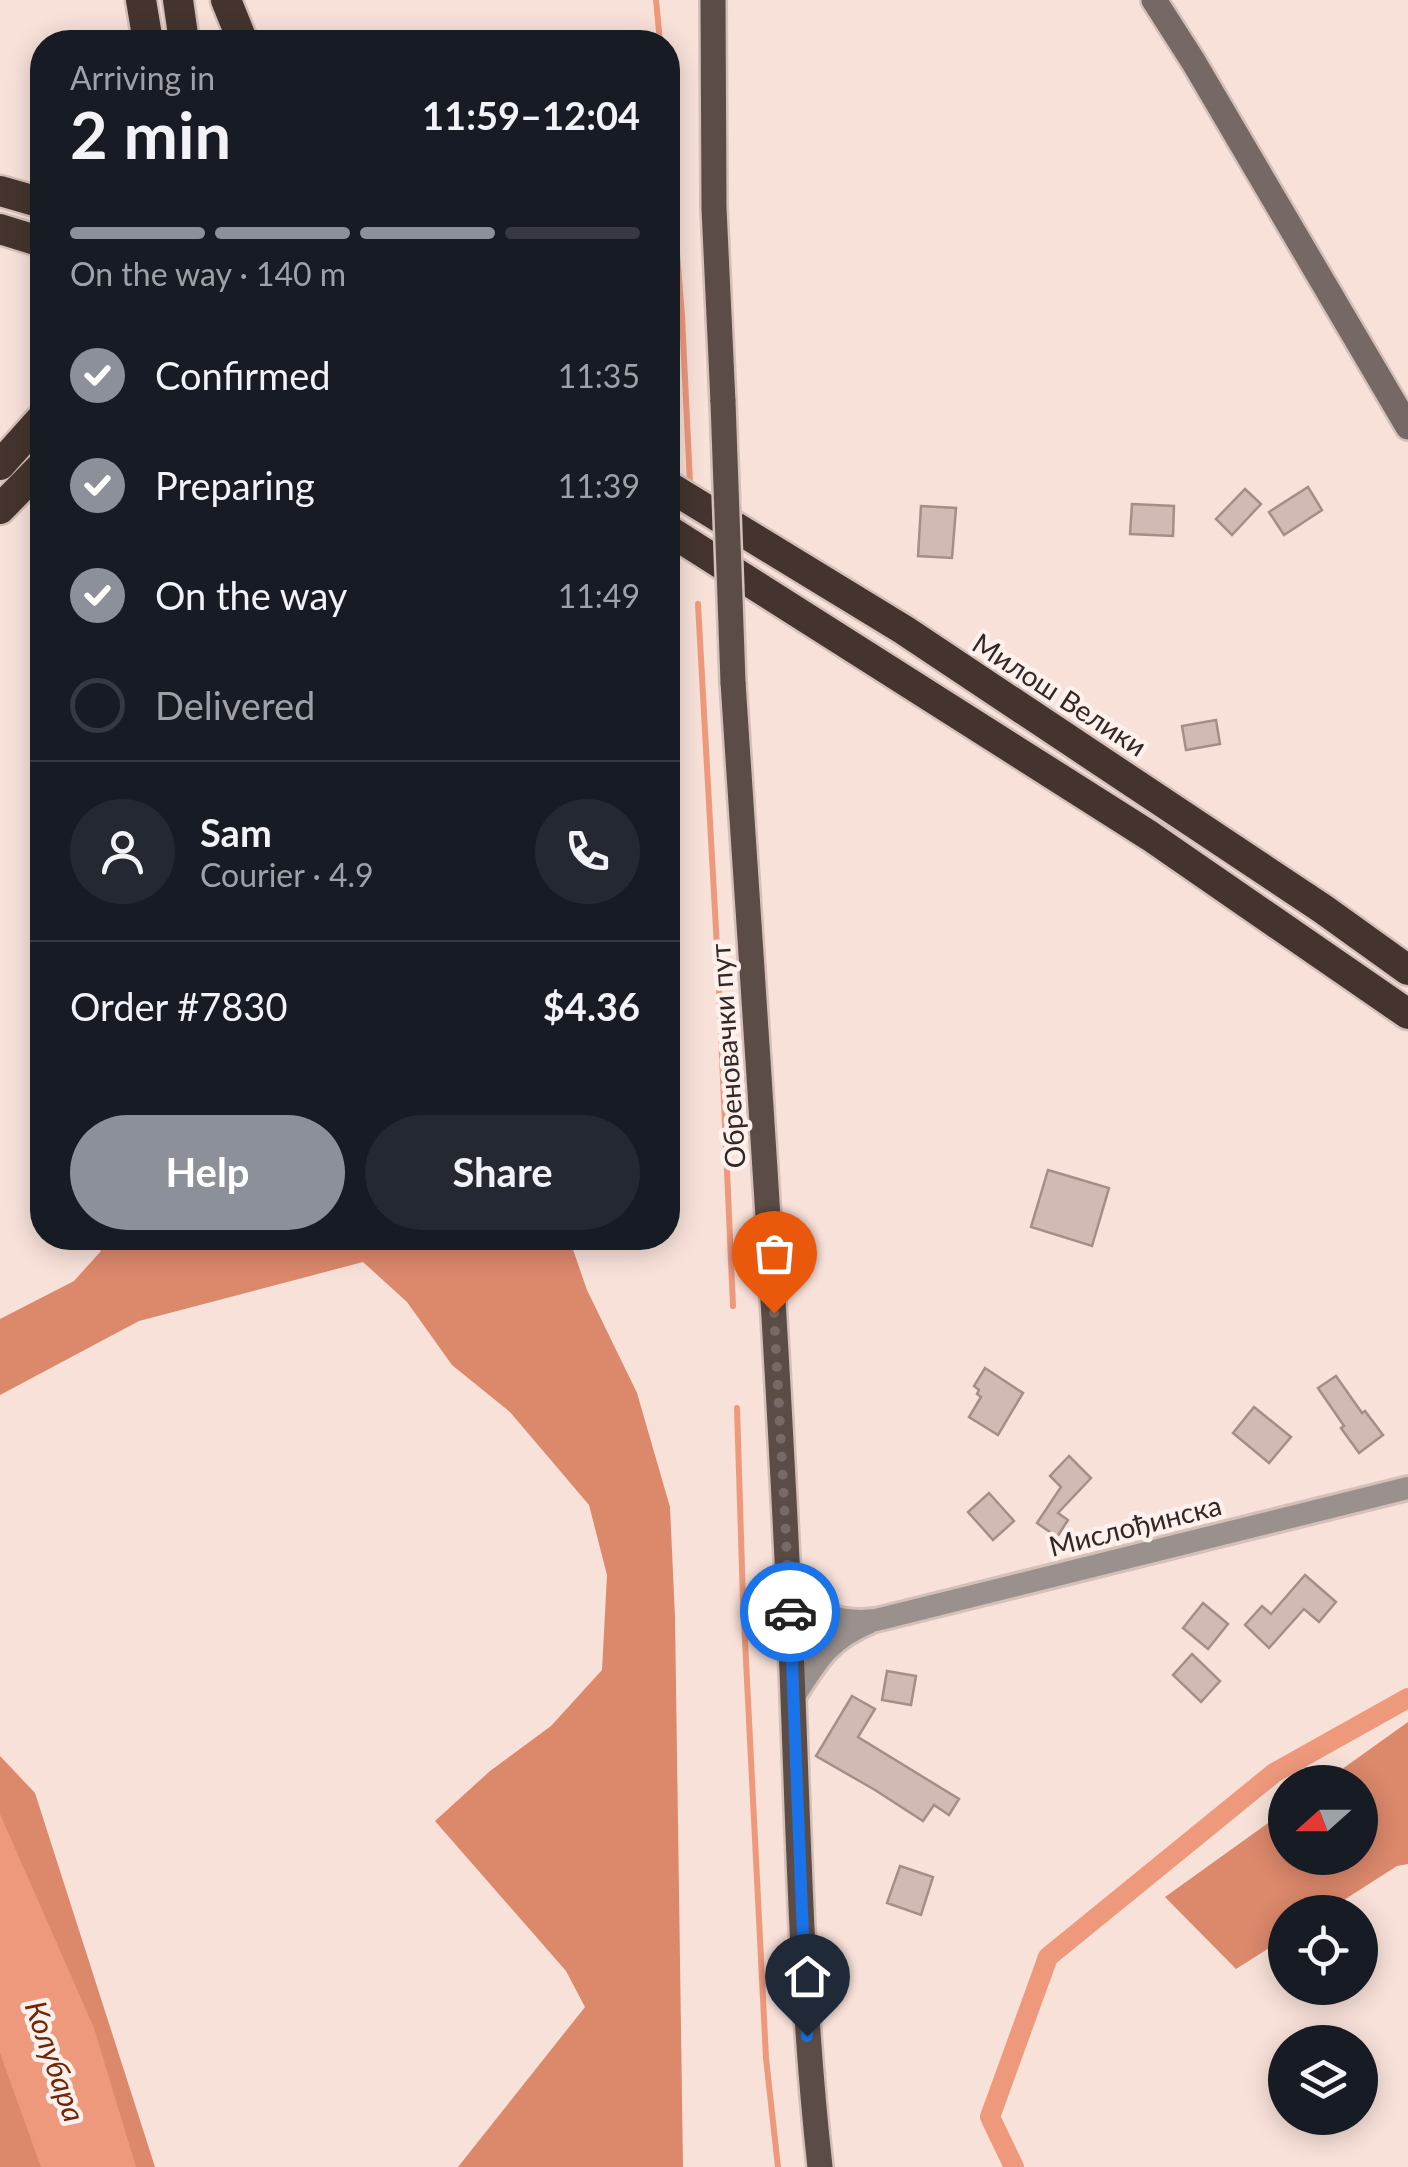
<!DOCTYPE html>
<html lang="en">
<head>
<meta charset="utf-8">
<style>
  body { margin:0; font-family:Lato,sans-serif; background:#242831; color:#f1f3f6; height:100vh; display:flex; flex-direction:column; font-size:38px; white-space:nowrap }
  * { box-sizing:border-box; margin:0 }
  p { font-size:32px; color:#9ea1a6 }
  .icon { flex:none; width:55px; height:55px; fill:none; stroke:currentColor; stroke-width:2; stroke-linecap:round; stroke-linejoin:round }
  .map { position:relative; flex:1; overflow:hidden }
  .panel { position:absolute; left:30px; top:30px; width:650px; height:1220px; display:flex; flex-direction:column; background:#171b24; border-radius:40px; box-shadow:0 5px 25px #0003 }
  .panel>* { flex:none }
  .needle { width:65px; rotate:249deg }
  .tools { position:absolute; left:1268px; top:1765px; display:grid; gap:20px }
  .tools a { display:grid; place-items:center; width:110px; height:110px; border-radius:50%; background:#171b24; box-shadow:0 5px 25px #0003; font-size:50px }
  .pin { position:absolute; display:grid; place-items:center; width:85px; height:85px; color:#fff; margin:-102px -42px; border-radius:50% 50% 50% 0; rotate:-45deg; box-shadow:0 0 10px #0007 }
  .pin .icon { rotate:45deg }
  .courier { position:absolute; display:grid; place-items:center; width:100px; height:100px; margin:-50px; border:8px solid #1a73e8; border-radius:50%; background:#fff; color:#222; box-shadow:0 2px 12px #0007 }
  .headline em { font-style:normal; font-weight:700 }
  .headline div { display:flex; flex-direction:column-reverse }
  .headline { display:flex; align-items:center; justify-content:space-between; height:170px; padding:0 40px }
  h1 { font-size:65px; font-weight:700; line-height:75px }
  .bar { display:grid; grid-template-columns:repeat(4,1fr); gap:15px 10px; align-content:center; height:120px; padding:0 40px }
  .bar i { height:12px; border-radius:8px; background:#363941 }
  .bar .current { background:#8c9099 }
  .bar p { grid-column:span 4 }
  .line { display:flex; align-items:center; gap:25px; padding:0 40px; border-top:2px solid #363941 }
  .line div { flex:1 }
  .round { display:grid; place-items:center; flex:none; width:105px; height:105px; border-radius:52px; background:#242831 }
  ol { padding:0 40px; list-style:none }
  li { display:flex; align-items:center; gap:30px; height:110px }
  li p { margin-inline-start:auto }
  li .icon { padding:10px; border-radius:50%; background:#8c9099; color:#fff; stroke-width:4 }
  li:last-child { color:#9ea1a6 }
  li i { width:55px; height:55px; border:5px solid #363941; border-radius:50% }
  .button { display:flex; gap:20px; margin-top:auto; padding:20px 40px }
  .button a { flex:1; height:115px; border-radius:60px; background:#8c9099; color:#fff; font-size:40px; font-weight:700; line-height:115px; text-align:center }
  .button a+a { background:#242831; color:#f1f3f6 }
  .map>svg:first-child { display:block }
</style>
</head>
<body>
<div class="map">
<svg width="1408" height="2167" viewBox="0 0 1408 2167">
  <rect width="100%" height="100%" fill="#f8e1d9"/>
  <path fill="#dc886b" d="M89 1238H569L587 1290 637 1393 670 1507 675 1617 683 2167H458L585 2007 566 1971 435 1821 490 1771 551 1726 602 1670 607 1575 589 1505 510 1412 452 1365 407 1302 363 1262 139 1321 0 1395V1319L74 1281 101 1251Z
    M1408 1722V1864L1397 1866 1325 1912H1285V1938L1236 1969 1165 1897 1285 1811V1858H1360V1782H1324Z
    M0 1756 35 1793 155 2167H0Z"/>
  <path fill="#ef997c" d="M0 1814 94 2028 136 2167H41L0 2053Z"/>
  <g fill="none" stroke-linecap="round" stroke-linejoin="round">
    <path stroke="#ef997c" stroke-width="6" d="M656 0 660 42
      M668 140 682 316 690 483
      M698 604 718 966 733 1306
      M737 1408 743 1601 766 2058 778 2167"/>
    <path stroke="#ef997c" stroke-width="20" d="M1014 2167 990 2117 1048 1957 1274 1773 1408 1698"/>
  </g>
  <path fill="#d0bab3" stroke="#a48f88" stroke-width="2.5" d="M1308 487 1322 510 1284 535 1269 512Z
    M1245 489 1261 504 1232 535 1216 519Z
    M1132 504 1174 506 1173 536 1130 534Z
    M921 506 956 508 952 558 918 556Z
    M1216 720 1220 744 1186 750 1182 726Z
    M1048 1170 1109 1188 1092 1246 1031 1227Z
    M985 1368 1023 1393 998 1435 969 1417 981 1397 977 1394 979 1390 974 1386Z
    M1336 1376 1362 1413 1365 1411 1383 1435 1359 1453 1341 1428 1344 1426 1318 1388Z
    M1254 1407 1291 1437 1269 1463 1233 1433Z
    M1069 1456 1091 1478 1058 1513 1068 1520 1057 1537 1037 1523 1061 1487 1050 1476Z
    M989 1493 1014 1521 993 1540 968 1512Z
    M1305 1575 1336 1602 1319 1622 1304 1609 1269 1648 1245 1625 1262 1606 1271 1614Z
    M1203 1603 1228 1624 1208 1649 1183 1628Z
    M1192 1654 1220 1681 1201 1702 1173 1675Z
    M887 1671 916 1676 911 1705 882 1700Z
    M852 1696 875 1709 858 1737 959 1799 949 1815 934 1805 923 1821 875 1790 816 1756Z
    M900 1866 933 1877 921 1915 887 1903Z"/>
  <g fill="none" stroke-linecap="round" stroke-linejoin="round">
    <g stroke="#d4c0b9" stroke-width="28">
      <path id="minor" d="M789 1601C805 1601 813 1609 827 1615 843 1621 859 1622 876 1620L1408 1488
        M793 1698C817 1661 827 1640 870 1622"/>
    </g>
    <g stroke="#d4c0b9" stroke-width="30">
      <path id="secondary" d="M1154 0 1193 61 1408 427"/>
    </g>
    <g stroke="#d4c0b9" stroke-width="30">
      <path id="primary" d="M713 0 714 208 723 402
        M733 682C753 989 775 1295 789 1602 798 1790 799 1979 820 2167"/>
    </g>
    <g stroke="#d4c0b9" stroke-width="35">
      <path id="motorway" d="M141 0 148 42
        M178 0 184 42
        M226 0 243 42
        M0 191 42 203
        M0 229 42 242
        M0 465 42 418
        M668 486 904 630 1323 909 1408 970
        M0 509 42 466
        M668 530 1150 836 1408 1014"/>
    </g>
    <use href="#minor" stroke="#9a918e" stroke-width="22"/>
    <use href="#secondary" stroke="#766864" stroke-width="25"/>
    <use href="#primary" stroke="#5c4c46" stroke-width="25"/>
    <use href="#motorway" stroke="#45342e" stroke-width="30"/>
    <g stroke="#d4c0b9" stroke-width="30" stroke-linecap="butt">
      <path id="primary-bridge" d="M723 402 733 682"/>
    </g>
    <use href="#primary-bridge" stroke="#5c4c46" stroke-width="25"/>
  </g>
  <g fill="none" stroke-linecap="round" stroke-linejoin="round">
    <path stroke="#776965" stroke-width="10" stroke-dasharray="0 18" d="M774 1313 790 1612"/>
    <path stroke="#1a73e8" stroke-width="12" d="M790 1612 807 2036"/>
  </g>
  <g text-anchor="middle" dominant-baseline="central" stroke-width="9" stroke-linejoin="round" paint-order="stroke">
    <g font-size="28" fill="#322926" stroke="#fef0ec">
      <text transform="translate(1060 694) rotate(33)">Милош Велики</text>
      <text transform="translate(727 1056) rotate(-94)">Обреновачки пут</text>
      <text transform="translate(1135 1525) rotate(-14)">Мислођинска</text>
    </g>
    <g font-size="30" font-style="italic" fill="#712606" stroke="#fef0ec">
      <text transform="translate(56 2061) rotate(71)">Колубара</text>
    </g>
  </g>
</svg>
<div class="tools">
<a><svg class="needle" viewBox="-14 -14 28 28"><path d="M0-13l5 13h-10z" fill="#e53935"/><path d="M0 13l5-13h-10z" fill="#9ea1a6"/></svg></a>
<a><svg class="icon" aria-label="locate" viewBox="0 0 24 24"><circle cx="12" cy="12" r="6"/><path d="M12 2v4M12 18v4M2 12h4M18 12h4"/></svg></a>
<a><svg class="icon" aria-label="layers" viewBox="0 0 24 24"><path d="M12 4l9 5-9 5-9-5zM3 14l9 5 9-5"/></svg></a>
</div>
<div class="pin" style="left:774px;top:1313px;background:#ea580c"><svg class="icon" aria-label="bag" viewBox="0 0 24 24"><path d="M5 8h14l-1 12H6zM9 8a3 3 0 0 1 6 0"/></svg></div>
<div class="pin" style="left:807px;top:2036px;background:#1f2937"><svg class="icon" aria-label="home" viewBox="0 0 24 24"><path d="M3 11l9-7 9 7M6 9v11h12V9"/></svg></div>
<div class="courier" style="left:790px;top:1612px"><svg class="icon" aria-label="car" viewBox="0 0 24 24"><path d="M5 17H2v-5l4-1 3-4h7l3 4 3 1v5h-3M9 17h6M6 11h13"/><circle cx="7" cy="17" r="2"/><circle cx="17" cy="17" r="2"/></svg></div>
<section class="panel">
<div class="headline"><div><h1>2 min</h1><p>Arriving in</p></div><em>11:59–12:04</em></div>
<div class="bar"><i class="current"></i><i class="current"></i><i class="current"></i><i></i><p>On the way · 140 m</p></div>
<ol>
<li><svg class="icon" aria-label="check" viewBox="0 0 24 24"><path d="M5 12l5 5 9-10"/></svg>Confirmed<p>11:35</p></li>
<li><svg class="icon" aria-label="check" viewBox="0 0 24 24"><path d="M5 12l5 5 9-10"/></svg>Preparing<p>11:39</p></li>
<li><svg class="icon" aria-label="check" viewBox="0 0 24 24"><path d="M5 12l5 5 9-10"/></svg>On the way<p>11:49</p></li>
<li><i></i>Delivered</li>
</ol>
<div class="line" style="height:180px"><a class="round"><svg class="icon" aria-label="person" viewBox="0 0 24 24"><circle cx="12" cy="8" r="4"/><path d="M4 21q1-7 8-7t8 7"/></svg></a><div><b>Sam</b><p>Courier · 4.9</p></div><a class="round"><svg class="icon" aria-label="phone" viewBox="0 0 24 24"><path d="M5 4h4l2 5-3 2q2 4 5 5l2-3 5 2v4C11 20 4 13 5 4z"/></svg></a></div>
<div class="line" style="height:130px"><div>Order #7830</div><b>$4.36</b></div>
<div class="button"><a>Help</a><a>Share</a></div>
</section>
</div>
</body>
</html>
